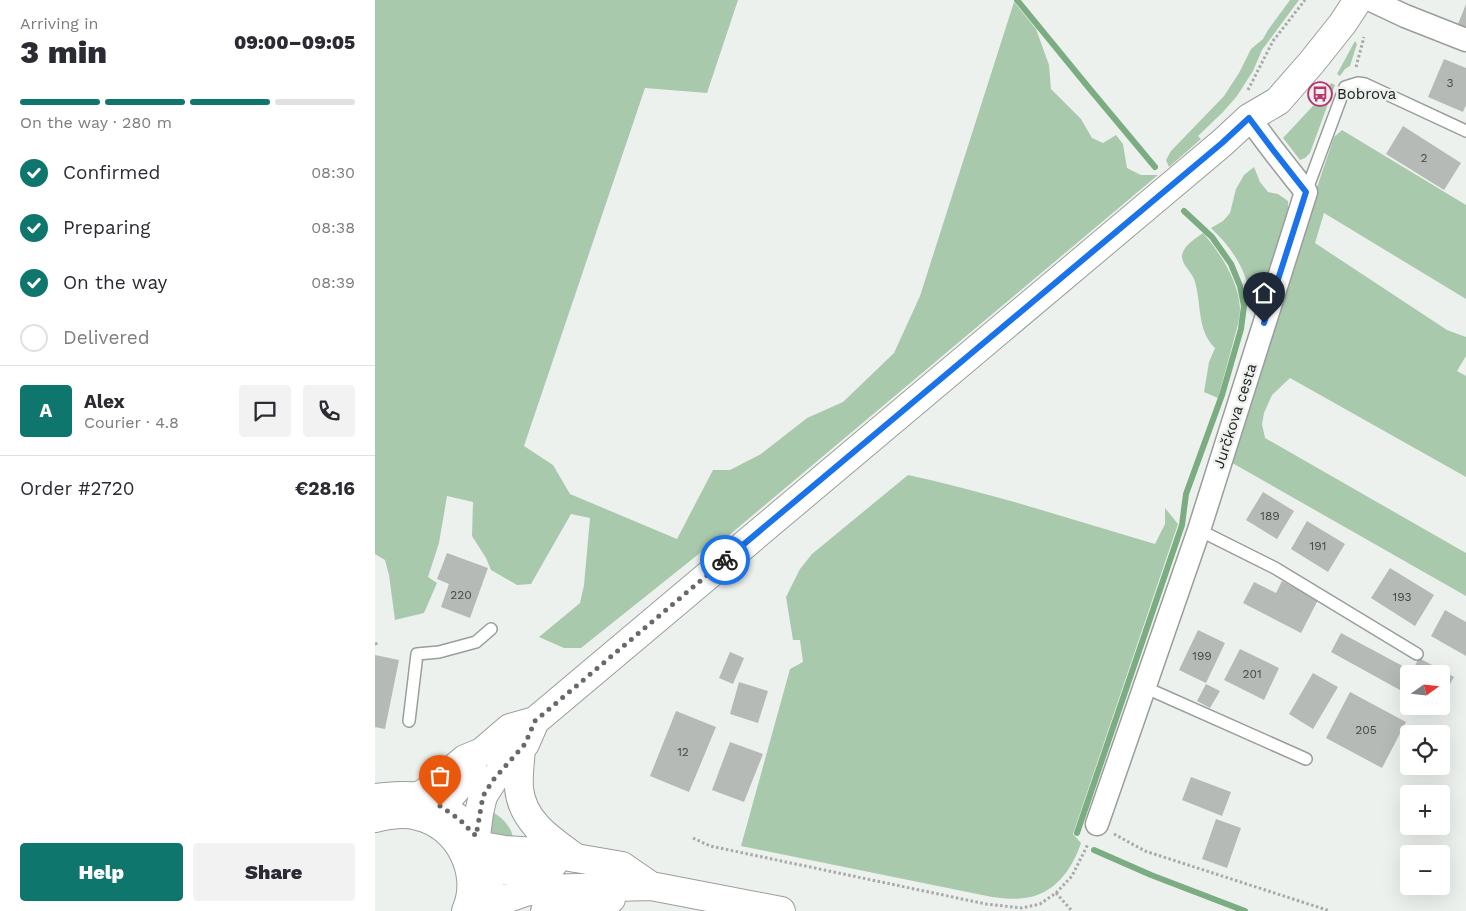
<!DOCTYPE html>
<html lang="en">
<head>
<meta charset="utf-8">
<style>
  body { margin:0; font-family:"Work Sans",sans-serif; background:#f2f2f3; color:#2b2b33; height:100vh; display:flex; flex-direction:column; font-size:19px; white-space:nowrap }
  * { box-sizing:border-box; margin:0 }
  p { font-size:16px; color:#7c7c81 }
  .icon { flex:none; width:28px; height:28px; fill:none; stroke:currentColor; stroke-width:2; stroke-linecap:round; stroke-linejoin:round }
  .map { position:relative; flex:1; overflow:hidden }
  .side { display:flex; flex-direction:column; background:#fff; width:375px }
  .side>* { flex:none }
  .needle { width:32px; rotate:75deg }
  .buttons { position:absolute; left:1025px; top:665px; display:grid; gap:10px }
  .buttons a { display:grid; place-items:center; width:50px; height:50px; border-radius:5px; background:#fff; box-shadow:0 5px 20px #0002; font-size:25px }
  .pin { position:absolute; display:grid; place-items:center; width:42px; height:42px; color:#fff; margin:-51px -21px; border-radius:50% 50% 50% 0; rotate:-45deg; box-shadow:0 0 5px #0007 }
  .pin .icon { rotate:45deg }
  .courier { position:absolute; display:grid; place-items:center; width:50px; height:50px; margin:-25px; border:4px solid #1a73e8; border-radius:50%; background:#fff; color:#222; box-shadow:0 1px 6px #0007 }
  .summary em { font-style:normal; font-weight:800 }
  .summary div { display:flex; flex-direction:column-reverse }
  .summary { display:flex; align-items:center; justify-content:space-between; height:85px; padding:0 20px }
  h1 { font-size:32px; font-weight:800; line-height:38px }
  .bar { display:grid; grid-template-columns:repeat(4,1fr); gap:8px 5px; align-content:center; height:60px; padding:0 20px }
  .bar i { height:6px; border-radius:4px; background:#e1e1e2 }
  .bar .on { background:#0f766e }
  .bar p { grid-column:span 4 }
  .line { display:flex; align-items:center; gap:12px; padding:0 20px; border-top:1px solid #e1e1e2 }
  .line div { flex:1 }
  .round { display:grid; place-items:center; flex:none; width:52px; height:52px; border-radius:5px; background:#f2f2f3 }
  ol { padding:0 20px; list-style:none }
  li { display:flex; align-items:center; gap:15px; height:55px }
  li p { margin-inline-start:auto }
  li .icon { padding:5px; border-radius:50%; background:#0f766e; color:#fff; stroke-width:4 }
  li:last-child { color:#7c7c81 }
  li i { width:28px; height:28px; border:2px solid #e1e1e2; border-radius:50% }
  .primary-button { display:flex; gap:10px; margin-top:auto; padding:10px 20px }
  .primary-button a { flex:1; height:58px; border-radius:5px; background:#0f766e; color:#fff; font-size:20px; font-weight:800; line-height:58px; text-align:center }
  .primary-button a+a { background:#f2f2f3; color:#2b2b33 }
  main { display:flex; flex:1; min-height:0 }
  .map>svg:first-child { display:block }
</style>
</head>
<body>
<main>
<section class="side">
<div class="summary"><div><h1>3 min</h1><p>Arriving in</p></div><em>09:00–09:05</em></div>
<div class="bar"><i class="on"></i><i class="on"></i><i class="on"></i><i></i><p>On the way · 280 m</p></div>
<ol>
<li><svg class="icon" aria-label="check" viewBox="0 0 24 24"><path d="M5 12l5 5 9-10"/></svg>Confirmed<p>08:30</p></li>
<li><svg class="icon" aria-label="check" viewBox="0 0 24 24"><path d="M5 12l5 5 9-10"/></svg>Preparing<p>08:38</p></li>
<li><svg class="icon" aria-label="check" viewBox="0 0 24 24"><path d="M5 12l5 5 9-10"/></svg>On the way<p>08:39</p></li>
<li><i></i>Delivered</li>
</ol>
<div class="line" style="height:90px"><b class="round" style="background:#0f766e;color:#fff">A</b><div><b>Alex</b><p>Courier · 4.8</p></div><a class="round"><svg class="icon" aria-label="chat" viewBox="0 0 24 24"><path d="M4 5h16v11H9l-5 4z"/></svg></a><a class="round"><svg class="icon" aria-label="phone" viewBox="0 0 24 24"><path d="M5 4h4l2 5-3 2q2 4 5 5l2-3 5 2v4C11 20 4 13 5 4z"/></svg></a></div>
<div class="line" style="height:65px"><div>Order #2720</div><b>€28.16</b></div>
<div class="primary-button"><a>Help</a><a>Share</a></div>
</section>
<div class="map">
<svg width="1091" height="911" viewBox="0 0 1091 911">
  <rect width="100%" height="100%" fill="#edf1ed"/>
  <path fill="#a9c9ac" d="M0 0H363L332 93 270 88 149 446 178 465 195 494 302 539 338 470H355L386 454 432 418 468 402 519 353 545 296 639 2 661 29 674 65 676 89 706 119 717 138 728 143 741 135 748 144 752 168 766 175H783L334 552 330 549 206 648H189L164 637 205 603 209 585 215 518 196 514 156 584 142 585 116 570 111 558 97 536 98 502 72 496 64 543 53 577 62 583 49 613 20 620 14 575 10 560 0 554Z
    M915 0H924L887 50 878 71 862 96 848 112 823 136 826 139 794 167 791 160 796 151 849 96 864 73 876 49 888 39 893 30Z
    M980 41 982 44 975 66 970 69 965 76 962 74Z
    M956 83 960 85 935 153 930 158 925 160 908 138 950 93Z
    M967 130 1091 205V299L949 213 940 243 1072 330 1091 337V356L1082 371 1091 376V477L915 378 897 395 889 413 887 424 890 438 1091 553V596L852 460 886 353 959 137Z
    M879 167 885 182 893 192 903 194 913 201V220L896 266 885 307 878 305C871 271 861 252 836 228L848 221 855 213 861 189 869 175Z
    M828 233C846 254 863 280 865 308 865 318 862 329 859 339 854 359 848 378 843 398L829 392 834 362 840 348C821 330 827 301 819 279 816 271 806 264 807 255 809 245 821 238 828 233Z
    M533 475C617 493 698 520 780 544L790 524V508L803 524 698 834 706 843C697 870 679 895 649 898 638 900 627 898 617 897L366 846 415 669 428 662 425 640H418L411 597 425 569 437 554Z
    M113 809C125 816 135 824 138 837L116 835 114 831Z"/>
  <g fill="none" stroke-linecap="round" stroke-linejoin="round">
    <path stroke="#7bac82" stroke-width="6" d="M642 0 714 88 780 167
      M702 833 807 525 811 494 847 395 866 329 869 306 865 286 856 264 837 237 809 211
      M719 850 776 875 870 911"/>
  </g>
  <path fill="#b6bab6" d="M1091 4V33L1081 29Z
    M1069 59 1091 68V105L1088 112 1053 97Z
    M1028 126 1086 163 1069 190 1011 154Z
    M888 492 919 511 902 539 871 520Z
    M932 521 970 544 953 572 916 549Z
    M72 553 113 568 95 618 66 607 74 584 62 579Z
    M1015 568 1059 595 1040 626 996 598Z
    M907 581 943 600 926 633 868 603 879 582 901 593Z
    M1070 610 1091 622V656L1056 636Z
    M823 630 850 643 831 683 804 670Z
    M966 633 1037 671 1044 658 1079 677 1066 700V674H1034V695L956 652Z
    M865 649 904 668 889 700 849 680Z
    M355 652 369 658 358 684 344 678Z
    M0 655 24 660 10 729 0 727Z
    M938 673 963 687 938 729 914 714Z
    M364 682 393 691 383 723 355 714Z
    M831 684 845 691 835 708 822 701Z
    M975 692 1031 722 1007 768 951 738Z
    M301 711 341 727 314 792 275 776Z
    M355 742 388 754 369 802 337 790Z
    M816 777 856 792 847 816 807 800Z
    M841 819 866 828 852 868 827 859Z"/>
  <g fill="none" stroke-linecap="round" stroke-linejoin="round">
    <g stroke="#9a9e9a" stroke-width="14">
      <path id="service" d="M931 192 970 87 983 83 990 84 1091 131
        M824 530 900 568 1042 654
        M769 687 931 759
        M34 721 42 654 64 652 101 642 116 629"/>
    </g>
    <g stroke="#9a9e9a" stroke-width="25">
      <path id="minor" d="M996 0 1030 16 1091 40
        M722 824 824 530 931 192 898 150 874 118"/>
    </g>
    <g stroke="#9a9e9a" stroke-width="30">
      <path id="tertiary" d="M0 798C14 797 28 794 42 797 51 799 59 803 67 808 107 830 123 866 110 911
        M0 818C14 815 28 812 43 816 83 825 108 873 91 911
        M107 846 130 850 166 852 247 866 276 886
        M97 865C124 872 151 872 178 864
        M111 911 133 898 150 892 168 889 276 886 406 911
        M170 911 219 906 236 899"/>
    </g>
    <g stroke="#9a9e9a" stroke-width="30">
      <path id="secondary" d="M146 749C145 762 143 775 144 788 147 822 176 840 201 858
        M42 797 52 791 90 759 107 752 135 728 160 721
        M65 807 98 771
        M101 836 104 813 108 796 118 780 150 744 160 721 847 143 874 118 903 101 937 62 968 23 983 0"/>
    </g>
    <path stroke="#a7aaa7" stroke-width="3" stroke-dasharray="2.5 2.5" stroke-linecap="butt" d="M981 67 989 37
      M873 90 898 41 930 0
      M0 644 4 643
      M739 834 770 851 955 911
      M318 838 335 846 611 904 647 908 665 904 681 893 697 876 713 844
      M681 893 697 911"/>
    <use href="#service" stroke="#fff" stroke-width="11"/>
    <use href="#minor" stroke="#fff" stroke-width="22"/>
    <use href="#tertiary" stroke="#fff" stroke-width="28"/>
    <use href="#secondary" stroke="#fff" stroke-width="28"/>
  </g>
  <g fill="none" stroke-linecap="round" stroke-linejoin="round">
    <path stroke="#686a68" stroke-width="5" stroke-dasharray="0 9" d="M65 806 84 819 101 836 108 796 118 780 150 744 160 721 350 560"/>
    <path stroke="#1a73e8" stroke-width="6" d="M350 560 847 143 874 118 898 150 931 192 889 323"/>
  </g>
  <defs>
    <g id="bus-ring" transform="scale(1.25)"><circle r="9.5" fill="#edf1ed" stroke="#ba326e" stroke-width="1.5"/><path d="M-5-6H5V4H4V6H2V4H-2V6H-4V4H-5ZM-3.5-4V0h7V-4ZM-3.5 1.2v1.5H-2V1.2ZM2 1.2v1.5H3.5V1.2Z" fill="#ba326e"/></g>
  </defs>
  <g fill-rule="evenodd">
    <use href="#bus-ring" x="945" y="94"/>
  </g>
  <g text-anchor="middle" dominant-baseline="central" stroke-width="5" stroke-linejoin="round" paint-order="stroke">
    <g font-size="12" fill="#464746">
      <text x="1075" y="83">3</text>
      <text x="1049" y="158">2</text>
      <text x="895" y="516">189</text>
      <text x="943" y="546">191</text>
      <text x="86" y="595">220</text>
      <text x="1027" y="597">193</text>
      <text x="827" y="656">199</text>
      <text x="877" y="674">201</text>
      <text x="991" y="730">205</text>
      <text x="308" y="752">12</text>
    </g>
    <g font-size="15" fill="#202120" stroke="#edf1ed" text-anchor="start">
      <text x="962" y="94">Bobrova</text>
    </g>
    <g font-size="15" fill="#202120" stroke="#edf1ed">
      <text transform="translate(860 416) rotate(-72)">Jurčkova cesta</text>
    </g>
  </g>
</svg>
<div class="buttons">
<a><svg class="needle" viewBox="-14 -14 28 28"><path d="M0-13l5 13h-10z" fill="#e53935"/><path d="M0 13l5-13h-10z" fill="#7c7c81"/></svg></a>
<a><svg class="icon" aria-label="locate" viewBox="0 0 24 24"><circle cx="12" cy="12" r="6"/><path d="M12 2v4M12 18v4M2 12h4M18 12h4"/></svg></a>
<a>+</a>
<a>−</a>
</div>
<div class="pin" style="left:65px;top:806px;background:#ea580c"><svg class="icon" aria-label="bag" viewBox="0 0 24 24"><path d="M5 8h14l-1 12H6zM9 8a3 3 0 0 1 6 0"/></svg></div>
<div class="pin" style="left:889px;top:323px;background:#1f2937"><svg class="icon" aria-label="home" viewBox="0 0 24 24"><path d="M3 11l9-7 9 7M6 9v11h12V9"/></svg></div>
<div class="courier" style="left:350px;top:560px"><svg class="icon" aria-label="bike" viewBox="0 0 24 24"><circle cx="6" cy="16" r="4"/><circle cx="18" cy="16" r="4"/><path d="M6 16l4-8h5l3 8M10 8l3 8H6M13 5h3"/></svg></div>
</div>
</main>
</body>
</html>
